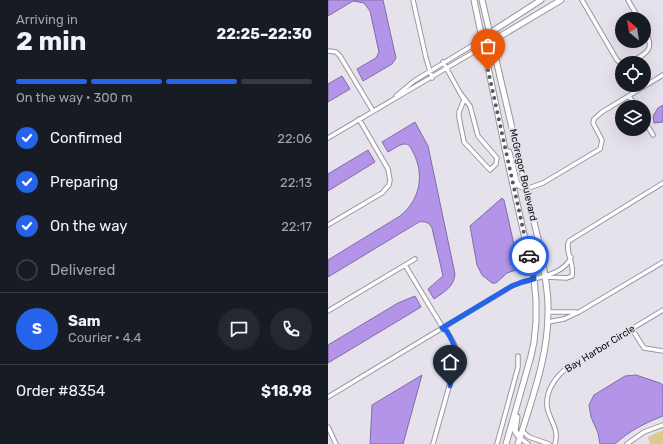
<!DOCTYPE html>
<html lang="en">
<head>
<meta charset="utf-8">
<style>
  body { margin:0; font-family:Rubik,sans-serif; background:#242831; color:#f1f3f6; height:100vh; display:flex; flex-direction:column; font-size:15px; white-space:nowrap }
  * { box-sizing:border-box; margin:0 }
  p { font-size:13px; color:#9ea1a6 }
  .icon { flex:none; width:22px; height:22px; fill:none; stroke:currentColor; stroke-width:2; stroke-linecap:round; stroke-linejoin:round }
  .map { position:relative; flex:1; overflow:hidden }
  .sheet { display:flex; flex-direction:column; background:#171b24; width:328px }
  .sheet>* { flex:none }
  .needle { width:26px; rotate:330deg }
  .fabs { position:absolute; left:287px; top:12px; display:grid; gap:8px }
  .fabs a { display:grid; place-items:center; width:36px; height:36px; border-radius:50%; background:#171b24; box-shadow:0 4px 16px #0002; font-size:20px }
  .pin { position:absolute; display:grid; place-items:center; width:34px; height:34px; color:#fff; margin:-41px -17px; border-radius:50% 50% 50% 0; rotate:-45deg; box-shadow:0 0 4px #0007 }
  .pin .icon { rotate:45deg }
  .courier { position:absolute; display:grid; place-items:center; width:40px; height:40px; margin:-20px; border:3px solid #2563eb; border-radius:50%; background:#fff; color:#222; box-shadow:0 1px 5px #0007 }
  .headline em { font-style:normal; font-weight:700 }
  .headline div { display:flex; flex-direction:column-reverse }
  .headline { display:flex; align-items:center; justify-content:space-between; height:68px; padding:0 16px }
  h1 { font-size:26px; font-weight:700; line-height:30px }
  .bar { display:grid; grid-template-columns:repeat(4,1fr); gap:6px 4px; align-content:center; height:48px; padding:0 16px }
  .bar i { height:5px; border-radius:3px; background:#363941 }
  .bar .active { background:#2563eb }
  .bar p { grid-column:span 4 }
  .line { display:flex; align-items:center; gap:10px; padding:0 16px; border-top:1px solid #363941 }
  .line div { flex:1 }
  .round { display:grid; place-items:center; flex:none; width:42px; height:42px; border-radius:21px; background:#242831 }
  ol { padding:0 16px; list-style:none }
  li { display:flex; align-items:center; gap:12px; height:44px }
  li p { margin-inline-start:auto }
  li .icon { padding:4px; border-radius:50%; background:#2563eb; color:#fff; stroke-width:4 }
  li:last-child { color:#9ea1a6 }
  li i { width:22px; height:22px; border:2px solid #363941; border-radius:50% }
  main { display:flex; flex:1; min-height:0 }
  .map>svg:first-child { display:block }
</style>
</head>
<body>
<main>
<section class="sheet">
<div class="headline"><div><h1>2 min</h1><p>Arriving in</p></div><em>22:25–22:30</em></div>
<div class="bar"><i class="active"></i><i class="active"></i><i class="active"></i><i></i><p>On the way · 300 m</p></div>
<ol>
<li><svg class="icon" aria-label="check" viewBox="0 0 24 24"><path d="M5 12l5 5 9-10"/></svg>Confirmed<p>22:06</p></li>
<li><svg class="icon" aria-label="check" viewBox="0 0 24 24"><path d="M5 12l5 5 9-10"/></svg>Preparing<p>22:13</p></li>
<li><svg class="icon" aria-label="check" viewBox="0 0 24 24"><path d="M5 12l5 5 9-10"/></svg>On the way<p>22:17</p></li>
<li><i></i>Delivered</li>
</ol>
<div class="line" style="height:72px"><b class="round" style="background:#2563eb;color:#fff">S</b><div><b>Sam</b><p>Courier · 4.4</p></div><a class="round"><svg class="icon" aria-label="chat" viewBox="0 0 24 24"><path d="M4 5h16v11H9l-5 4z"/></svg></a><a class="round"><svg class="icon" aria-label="phone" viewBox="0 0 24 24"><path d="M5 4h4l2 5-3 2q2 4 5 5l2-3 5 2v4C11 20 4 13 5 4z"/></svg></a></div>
<div class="line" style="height:52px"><div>Order #8354</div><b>$18.98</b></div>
</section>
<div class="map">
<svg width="335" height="444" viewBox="0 0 335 444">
  <rect width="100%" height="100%" fill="#e5e2eb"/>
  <path fill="#dbc98d" d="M335 430V444H322L320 437Z"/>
  <path fill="#b394e9" stroke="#826ca8" d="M0 0H55L68 58 64 64 35 81 29 69 48 58 51 52 42 11 36 3 25 1 0 16Z
    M14 76 22 89 0 102V84Z
    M335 105V122L326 123 325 116 330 108Z
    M87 122 100 146 127 274C126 287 116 292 106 299L100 289 115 276 104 228C101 222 96 221 91 222L0 277V260L72 216C92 200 97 175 85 152 83 148 81 144 77 144 72 144 64 150 60 152L54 142Z
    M40 150 47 162 0 191V174Z
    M174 198 176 200 191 267 188 270 179 273 168 283H164L154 275 149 265 142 226Z
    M87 296 93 307 0 363V345L70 303Z
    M94 375 75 444H42L44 405Z
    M308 375 332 383 335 385V416C317 423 301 431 287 444H272L270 433 263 417 261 405 266 395 297 376Z"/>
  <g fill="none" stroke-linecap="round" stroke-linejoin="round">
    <g stroke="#99969f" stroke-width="5.5">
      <path id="street" d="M85 0 98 58 104 78
        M254 0 289 60 294 64
        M300 0 311 19
        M0 51 8 52 12 56 45 111
        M115 62 136 100 131 112V117L136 142 162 170 168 164 169 158 150 136 142 106 133 94
        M300 63C320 53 328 50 316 28
        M68 96 86 81 145 45 154 38
        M301 96 308 107
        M316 120 325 135
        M0 138 156 46
        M198 189 215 183 272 149 274 140 265 123 266 119 274 112 335 75
        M0 225 54 193 61 185 62 180 60 169 31 119
        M77 265 115 328C122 334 130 348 129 358L105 444
        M218 277 239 278 244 276C247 264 236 250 241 241L335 183
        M0 311 87 259
        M220 312H248
        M220 322 236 319 251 312 335 262
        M304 329 316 348 335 351
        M0 397 184 286C201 278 236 277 243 257
        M0 427 8 444
        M194 431 201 437 221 444
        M192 438 200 444
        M169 444 190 367V356
        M227 444C231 431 224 423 220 411 215 393 228 375 242 366L335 310
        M299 444 316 432 335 425"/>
    </g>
    <g stroke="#99969f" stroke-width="7">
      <path id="secondary" d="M146 0 180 163 206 279 208 300V321L206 342 203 356 178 444
        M154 0 211 243C215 266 221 290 220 313 220 358 203 401 190 444
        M154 38 213 0
        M156 46 233 0
        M181 152 189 184 198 189
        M189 417 187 431 192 438"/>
    </g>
    <use href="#street" stroke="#fff" stroke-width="3.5"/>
    <use href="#secondary" stroke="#fff" stroke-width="5"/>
  </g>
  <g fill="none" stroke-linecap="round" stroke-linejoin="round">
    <path stroke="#5b595e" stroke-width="4" stroke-dasharray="0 7.2" d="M160 70 201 256"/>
    <path stroke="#2563eb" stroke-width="5" d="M122 386 130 353 119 331 114 328 184 286 194 282 206 279 201 256"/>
  </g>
  <g text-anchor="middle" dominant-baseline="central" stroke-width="4" stroke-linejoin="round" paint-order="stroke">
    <g font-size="10" fill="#100f12" stroke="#e5e2eb">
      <text transform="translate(195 175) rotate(77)">McGregor Boulevard</text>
      <text transform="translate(272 349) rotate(-32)">Bay Harbor Circle</text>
    </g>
  </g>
</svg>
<div class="fabs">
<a><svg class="needle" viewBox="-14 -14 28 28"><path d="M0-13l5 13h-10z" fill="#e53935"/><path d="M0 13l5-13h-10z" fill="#9ea1a6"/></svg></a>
<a><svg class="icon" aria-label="locate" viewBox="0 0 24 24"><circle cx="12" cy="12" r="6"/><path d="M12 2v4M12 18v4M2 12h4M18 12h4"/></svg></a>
<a><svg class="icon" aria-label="layers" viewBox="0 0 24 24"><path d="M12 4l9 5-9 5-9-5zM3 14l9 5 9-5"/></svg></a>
</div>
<div class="pin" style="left:160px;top:70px;background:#ea580c"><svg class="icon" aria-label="bag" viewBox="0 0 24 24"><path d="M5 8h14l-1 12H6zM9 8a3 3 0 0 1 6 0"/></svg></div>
<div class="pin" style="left:122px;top:386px;background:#1f2937"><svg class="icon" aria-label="home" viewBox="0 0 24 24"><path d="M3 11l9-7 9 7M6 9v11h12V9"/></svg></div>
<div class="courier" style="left:201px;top:256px"><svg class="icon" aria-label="car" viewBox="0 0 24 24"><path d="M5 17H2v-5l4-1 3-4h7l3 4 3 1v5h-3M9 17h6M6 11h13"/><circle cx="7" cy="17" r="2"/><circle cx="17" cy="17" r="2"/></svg></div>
</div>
</main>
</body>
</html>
